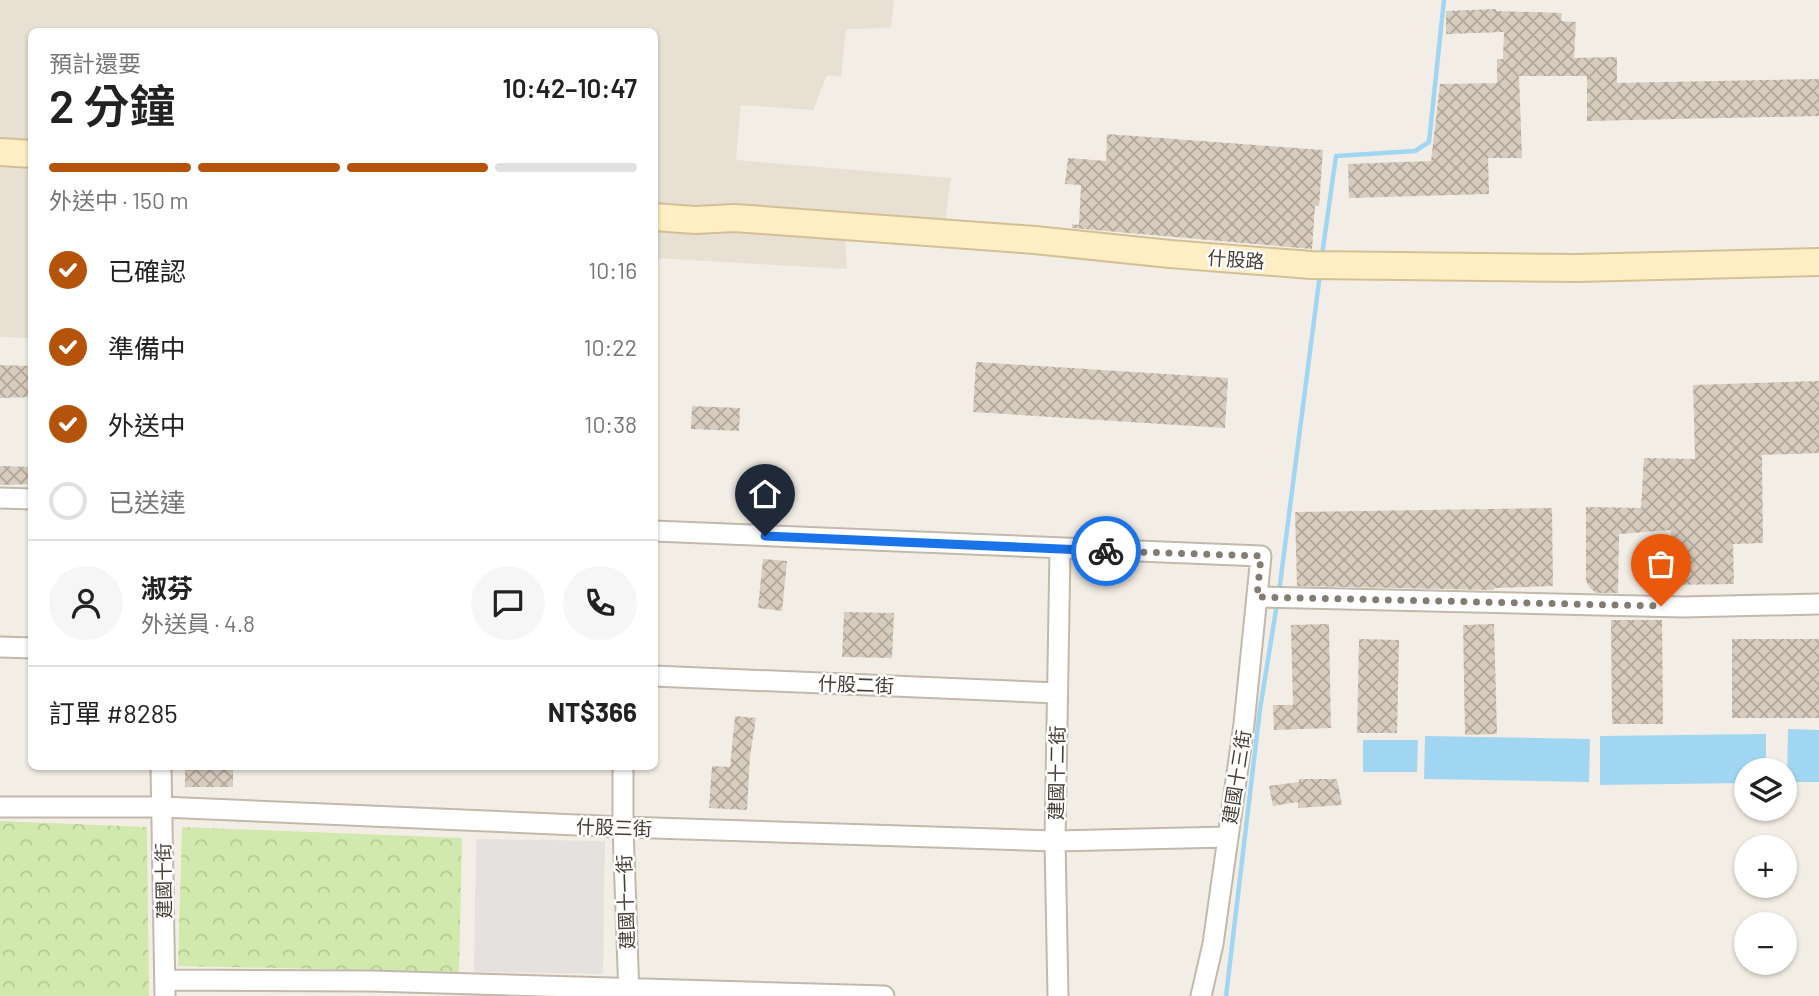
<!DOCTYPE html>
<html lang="zh-TW">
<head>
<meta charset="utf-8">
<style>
  body { margin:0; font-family:Barlow,"Noto Sans TC",sans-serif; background:#f6f6f6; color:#222; height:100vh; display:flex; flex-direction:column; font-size:26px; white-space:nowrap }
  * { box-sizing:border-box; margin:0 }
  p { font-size:23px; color:#767676 }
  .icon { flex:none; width:38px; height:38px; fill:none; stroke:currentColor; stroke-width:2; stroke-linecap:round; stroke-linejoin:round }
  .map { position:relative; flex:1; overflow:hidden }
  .side { position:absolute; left:28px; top:28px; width:630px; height:742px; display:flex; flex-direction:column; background:#fff; border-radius:10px; box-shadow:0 2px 5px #0004 }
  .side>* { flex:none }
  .buttons { position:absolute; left:1734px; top:758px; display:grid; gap:14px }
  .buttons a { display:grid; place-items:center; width:63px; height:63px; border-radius:50%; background:#fff; box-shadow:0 2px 5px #0004; font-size:35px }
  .pin { position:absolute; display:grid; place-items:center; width:60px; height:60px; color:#fff; margin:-72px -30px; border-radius:50% 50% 50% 0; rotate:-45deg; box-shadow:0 0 7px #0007 }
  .pin .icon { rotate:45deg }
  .courier { position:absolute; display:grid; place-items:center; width:70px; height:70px; margin:-35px; border:5px solid #1a73e8; border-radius:50%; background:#fff; color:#222; box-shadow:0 2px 9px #0007 }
  .head em { font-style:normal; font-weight:600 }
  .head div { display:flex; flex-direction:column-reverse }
  .head { display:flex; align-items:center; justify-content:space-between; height:119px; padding:0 21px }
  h1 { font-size:46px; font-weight:600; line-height:52px }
  .bar { display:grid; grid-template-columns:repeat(4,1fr); gap:10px 7px; align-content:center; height:84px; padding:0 21px }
  .bar i { height:9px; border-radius:5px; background:#e0e0e0 }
  .bar .active { background:#b45309 }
  .bar p { grid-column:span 4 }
  .line { display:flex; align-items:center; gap:18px; padding:0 21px; border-top:2px solid #e0e0e0 }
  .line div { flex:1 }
  .round { display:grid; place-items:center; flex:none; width:74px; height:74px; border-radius:37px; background:#f6f6f6 }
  ol { padding:0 21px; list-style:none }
  li { display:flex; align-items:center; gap:21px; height:77px }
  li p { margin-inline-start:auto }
  li .icon { padding:7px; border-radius:50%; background:#b45309; color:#fff; stroke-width:4 }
  li:last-child { color:#767676 }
  li i { width:38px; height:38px; border:4px solid #e0e0e0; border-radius:50% }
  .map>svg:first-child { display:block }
</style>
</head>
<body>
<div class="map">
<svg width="1819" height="996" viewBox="0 0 1819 996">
  <defs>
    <pattern id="forest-crowns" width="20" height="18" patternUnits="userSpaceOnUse" patternTransform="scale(1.75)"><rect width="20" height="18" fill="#d2e9ad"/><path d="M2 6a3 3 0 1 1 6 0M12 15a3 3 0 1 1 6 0" fill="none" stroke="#b6c995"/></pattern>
    <pattern id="building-cross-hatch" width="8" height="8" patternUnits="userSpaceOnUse" patternTransform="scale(1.75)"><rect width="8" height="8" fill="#d8ccbe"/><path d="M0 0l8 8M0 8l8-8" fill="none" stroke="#b1a79b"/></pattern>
  </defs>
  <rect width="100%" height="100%" fill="#f3eee5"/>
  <path fill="#e7e0d3" d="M0 0H894L891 28 846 29 841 77 827 75 813 110 741 105 736 160 951 178 942 244 845 238 847 269 655 258 654 32H32L31 338 0 337Z"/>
  <path fill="url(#forest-crowns)" d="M0 821 147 827 149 996H0Z
    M182 827 462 838 459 972 178 966Z"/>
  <path fill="#e4e1de" d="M476 839 605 841 603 974 474 972Z"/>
  <path fill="#a0d6f2" d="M1788 729 1819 730V782H1787Z
    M1766 734V770H1746V783L1600 785V736Z
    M1425 736 1590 739 1589 782 1424 779Z
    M1363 740H1418L1417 772H1363Z"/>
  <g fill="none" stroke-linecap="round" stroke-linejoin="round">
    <path stroke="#a0d6f2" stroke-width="4.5" d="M1322 255 1336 156 1415 151 1429 142 1444 0
      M1279 592 1320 274
      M1226 996 1260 709 1277 604"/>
  </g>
  <path fill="url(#building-cross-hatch)" d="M1496 9V11L1562 13 1561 21 1576 22 1574 58 1617 57V83L1819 79V116L1587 121V76H1519L1522 158H1488L1489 194 1349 198 1348 164 1431 161 1440 84 1497 83V59H1503L1504 32 1446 34V11Z
    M1107 134 1323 150 1319 206H1315L1312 249 1072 228V224L1079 225 1081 185 1065 184 1068 158 1106 161Z
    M976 362 1228 378 1225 428 973 412Z
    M0 365 32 366V397L0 398Z
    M1819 381V453L1762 455 1763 543 1733 544 1734 584 1671 585V530L1619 534 1618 593H1596L1590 588 1586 581V507L1641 508 1644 458 1695 459 1693 385Z
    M692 406 740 408 739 431 691 429Z
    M0 466 32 467V484L0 485Z
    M1552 508 1553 586 1494 588V590L1297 586 1295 512Z
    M763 559 787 561 782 611 758 608Z
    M844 612 894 613 892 658 842 657Z
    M1611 620H1662L1663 724H1612Z
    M1329 624 1331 728 1274 730 1273 705H1293L1291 625Z
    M1494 624 1497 734 1465 735 1463 625Z
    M1359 639 1399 640 1397 733H1357Z
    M1732 639H1819V718H1732Z
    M735 716 756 718 750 756 747 810 709 808 712 766 730 767Z
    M185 766H233V787H185Z
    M1299 779H1337L1342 805 1298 808V802L1273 806 1269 786 1299 782Z"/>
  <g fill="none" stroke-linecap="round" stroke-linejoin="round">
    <g stroke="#c2b8ab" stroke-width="23">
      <path id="street" d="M0 498 32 499
        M654 531 1261 556 1244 724 1213 944 1201 996
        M1257 597 1683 607 1819 604
        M0 647 32 648
        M654 676 1057 693
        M161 766 165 996
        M623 766V827L629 996
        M0 807H162L623 827 1055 841 1227 837
        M165 980 371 981 884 996
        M1058 996 1055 841 1060 550"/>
    </g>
    <g stroke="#d4bf94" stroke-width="30">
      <path id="secondary" d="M0 152 32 154
        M654 217 695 220 735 218 1035 240 1170 254 1311 265 1577 268 1819 262"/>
    </g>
    <use href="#street" stroke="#fff" stroke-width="19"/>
    <use href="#secondary" stroke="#ffedc3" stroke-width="26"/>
  </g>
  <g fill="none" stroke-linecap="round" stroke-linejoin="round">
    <path stroke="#837c73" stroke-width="7" stroke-dasharray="0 12.6" d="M1106 551 1261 556 1257 597 1661 606"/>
    <path stroke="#1a73e8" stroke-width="9" d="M765 536 1106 551"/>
  </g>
  <g text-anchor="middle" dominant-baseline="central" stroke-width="5" stroke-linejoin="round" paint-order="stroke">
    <g font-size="19" fill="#463e35" stroke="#fff">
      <text transform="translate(1236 259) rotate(4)">什股路</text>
      <text transform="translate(856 684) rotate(2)">什股二街</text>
      <text transform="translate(1056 773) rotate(-89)">建國十二街</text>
      <text transform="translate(1236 777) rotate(-81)">建國十三街</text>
      <text transform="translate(614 827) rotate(2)">什股三街</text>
      <text transform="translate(163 881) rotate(-91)">建國十街</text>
      <text transform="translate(625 902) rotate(-92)">建國十一街</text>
    </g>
  </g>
</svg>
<div class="buttons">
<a><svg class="icon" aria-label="layers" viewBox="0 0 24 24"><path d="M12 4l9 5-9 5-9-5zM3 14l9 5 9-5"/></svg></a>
<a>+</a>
<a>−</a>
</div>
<div class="pin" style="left:1661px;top:606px;background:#ea580c"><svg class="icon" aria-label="bag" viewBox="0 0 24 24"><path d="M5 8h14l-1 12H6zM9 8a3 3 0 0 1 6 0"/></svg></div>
<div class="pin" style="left:765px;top:536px;background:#1f2937"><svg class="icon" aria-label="home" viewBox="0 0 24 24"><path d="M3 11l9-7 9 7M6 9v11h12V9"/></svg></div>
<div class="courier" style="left:1106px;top:551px"><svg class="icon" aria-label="bike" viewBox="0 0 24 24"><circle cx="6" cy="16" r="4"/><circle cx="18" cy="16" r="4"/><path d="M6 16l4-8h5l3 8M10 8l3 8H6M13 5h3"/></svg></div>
<section class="side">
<div class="head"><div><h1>2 分鐘</h1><p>預計還要</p></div><em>10:42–10:47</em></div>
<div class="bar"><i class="active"></i><i class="active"></i><i class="active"></i><i></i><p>外送中 · 150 m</p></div>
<ol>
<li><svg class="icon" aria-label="check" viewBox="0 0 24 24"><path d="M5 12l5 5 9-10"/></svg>已確認<p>10:16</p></li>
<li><svg class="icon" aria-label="check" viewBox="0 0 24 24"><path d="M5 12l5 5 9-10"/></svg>準備中<p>10:22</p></li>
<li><svg class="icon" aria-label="check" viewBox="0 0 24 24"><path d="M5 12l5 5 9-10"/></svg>外送中<p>10:38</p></li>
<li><i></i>已送達</li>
</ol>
<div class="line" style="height:126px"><a class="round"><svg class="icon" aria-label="person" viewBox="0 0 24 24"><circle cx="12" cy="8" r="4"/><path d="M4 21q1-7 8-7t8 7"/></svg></a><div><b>淑芬</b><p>外送員 · 4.8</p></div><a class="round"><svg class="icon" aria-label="chat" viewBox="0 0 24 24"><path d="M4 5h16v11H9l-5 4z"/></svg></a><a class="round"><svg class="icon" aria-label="phone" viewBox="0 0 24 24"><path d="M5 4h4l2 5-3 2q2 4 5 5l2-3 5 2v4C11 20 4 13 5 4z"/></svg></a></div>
<div class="line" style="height:91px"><div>訂單 #8285</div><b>NT$366</b></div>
</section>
</div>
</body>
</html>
